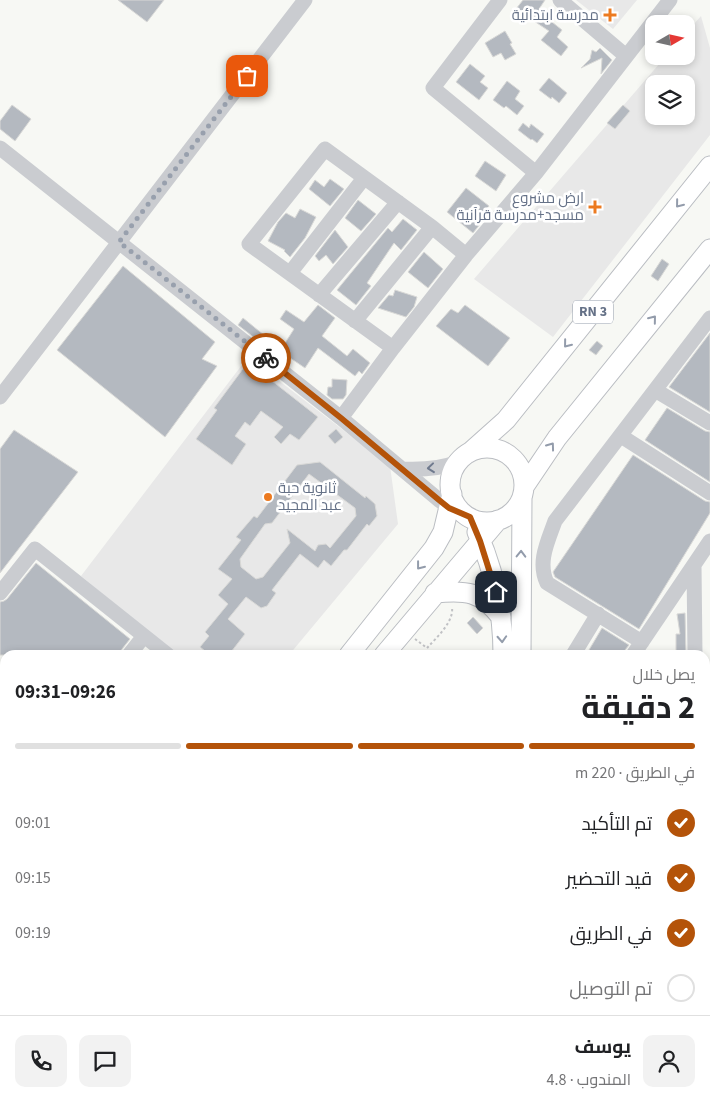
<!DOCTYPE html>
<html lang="ar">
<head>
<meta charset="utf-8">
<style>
  body { margin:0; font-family:"Source Sans 3",Cairo,sans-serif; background:#f2f2f2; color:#202124; direction:rtl; height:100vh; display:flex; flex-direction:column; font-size:19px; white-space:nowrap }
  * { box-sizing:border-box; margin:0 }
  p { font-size:16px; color:#757577 }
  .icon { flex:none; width:28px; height:28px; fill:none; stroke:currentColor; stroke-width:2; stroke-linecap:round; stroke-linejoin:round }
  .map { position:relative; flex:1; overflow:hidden; direction:ltr }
  .side { position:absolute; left:0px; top:650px; width:710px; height:466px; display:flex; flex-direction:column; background:#fff; border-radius:15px 15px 0 0; box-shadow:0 2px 8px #0003; direction:rtl }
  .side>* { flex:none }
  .needle { width:32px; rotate:81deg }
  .buttons { position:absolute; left:645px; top:15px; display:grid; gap:10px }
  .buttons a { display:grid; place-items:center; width:50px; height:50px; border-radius:10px; background:#fff; box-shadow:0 2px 8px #0003; font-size:25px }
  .pin { position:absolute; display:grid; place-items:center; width:42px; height:42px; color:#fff; margin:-21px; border-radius:10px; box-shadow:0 2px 8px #0006 }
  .courier { position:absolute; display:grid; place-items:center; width:50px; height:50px; margin:-25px; border:4px solid #b45309; border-radius:50%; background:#fff; color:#222; box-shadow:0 1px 6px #0007 }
  .overview em { font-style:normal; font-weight:700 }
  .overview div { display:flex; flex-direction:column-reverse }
  .overview { display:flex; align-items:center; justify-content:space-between; height:85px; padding:0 15px }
  h1 { font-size:32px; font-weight:700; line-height:38px }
  .bar { display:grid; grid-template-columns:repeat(4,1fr); gap:8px 5px; align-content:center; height:60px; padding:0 15px }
  .bar i { height:6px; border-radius:4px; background:#e0e0e0 }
  .bar .on { background:#b45309 }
  .bar p { grid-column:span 4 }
  .line { display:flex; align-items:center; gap:12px; padding:0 15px; border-top:1px solid #e0e0e0 }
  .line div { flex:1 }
  .round { display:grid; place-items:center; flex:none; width:52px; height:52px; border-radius:10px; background:#f2f2f2 }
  ol { padding:0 15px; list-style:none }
  li { display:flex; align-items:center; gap:15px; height:55px }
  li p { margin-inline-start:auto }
  li .icon { padding:5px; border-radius:50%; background:#b45309; color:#fff; stroke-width:4 }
  li:last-child { color:#757577 }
  li i { width:28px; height:28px; border:2px solid #e0e0e0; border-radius:50% }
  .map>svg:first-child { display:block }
</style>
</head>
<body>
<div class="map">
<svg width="710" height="1116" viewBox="0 0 710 1116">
  <rect width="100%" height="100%" fill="#f7f8f4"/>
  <path fill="#e8e8e8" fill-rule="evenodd" d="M576 0H637L613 29Z
    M701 16 710 48V135L553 337 474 279 666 56H686V33ZM654 84H686V116H654Z
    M248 357 390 466 398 524 289 655H177L81 576Z"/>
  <path fill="#b4b9c0" stroke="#d9d9d7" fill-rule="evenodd" d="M118 0H164L147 22Z
    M523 0H545L539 9 549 15 547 18 562 30 557 37 568 47 561 56 541 40 549 31 516 9Z
    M505 31 512 43 510 44 516 54 505 60 501 53 493 57 485 43Z
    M600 48 612 60 601 74 602 58 581 68 590 59 592 50 596 52Z
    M470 64 485 76 480 82 488 88 479 100 456 82Z
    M549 78 567 93 559 103 552 97 551 99 539 90Z
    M507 81 520 91 515 99 524 106 517 115 506 106 504 108 493 100Z
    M12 105 31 119 15 141 0 129V121Z
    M623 105 630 111 615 129 607 123Z
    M523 123 529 128 531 124 544 134 537 143 532 139 531 140 518 130Z
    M485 161 506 175 496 191 475 176Z
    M330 179 344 189 330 206 309 189 315 180 324 187Z
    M466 188 489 206 477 221 481 223 473 233 447 212Z
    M358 200 376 214 361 231 345 218Z
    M300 209 316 217 305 238 290 257 284 251 285 250 268 241 278 222 286 213 295 218Z
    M403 219 417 230 401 250 394 243 367 283 371 286 356 305 337 290 388 228 392 232Z
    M335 230 348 247 333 264 326 255 319 261 315 256Z
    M424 252 443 269 428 288 408 272Z
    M662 259 669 264 658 281 651 276Z
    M123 266 215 342 202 359 217 366 165 437 57 350Z
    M395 290 417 297 414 307 406 317 378 308 389 295 393 296Z
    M318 305 335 318 322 336 347 356 353 349 370 363 362 374 359 371 355 376 318 348 305 368 280 351 294 329 280 319 286 310 304 322Z
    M465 305 510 338 488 366 436 326 451 309 458 313Z
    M243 318 270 340 265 346 238 325Z
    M710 333V412L669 387Z
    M597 341 603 346 596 355 589 350Z
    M248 362 318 417 299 440 290 434 281 444 274 437 283 427 261 411 250 426 245 422 235 436 246 444 232 465 196 439 217 410 214 408Z
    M332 379 347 380 346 395 343 399H332L327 395 328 387H332Z
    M667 408 705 431 710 432V482L645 440Z
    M336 429 343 437 335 444 328 436Z
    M14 430 78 472 0 573V449Z
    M633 455 705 501 710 502V513L639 629 555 577 553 572Z
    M320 462 365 498 366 496 375 504 377 516 369 526 367 524 347 550H344L331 566 324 560 318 568 300 554 272 590 276 593 267 606 261 608 246 597 228 619 245 634 231 652 229 650 224 655H210L200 647 209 636 205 632 228 604 218 595 232 579 218 569 241 540 236 537 254 516 257 518 297 465ZM309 474 355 508 356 516 330 548 326 544 318 545 315 551 287 529 290 543 263 577 256 579 241 567 240 559 265 524 272 523Z
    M36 563 130 639 122 649 120 655H0V602L4 601 7 599Z
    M685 613 686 655H676V634H680L677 614Z
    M473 617 483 628 477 634 467 623Z
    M602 628 629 645 625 650 624 655H586Z"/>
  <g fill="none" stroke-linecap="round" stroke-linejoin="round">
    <g stroke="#babdc2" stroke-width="21">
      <path id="major" d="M450 485a37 37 0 1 1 74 0a37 37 0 1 1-74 0Z
        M469 453 506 420 710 166
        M524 487 557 438 710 249
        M477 532C494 570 503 613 503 655
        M435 593C466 590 481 591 501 617
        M349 655 434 548 443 532 452 494
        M384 655 498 520
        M521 655 522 498
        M0 987 5 984
        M0 1018 5 1014
        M527 1111 530 1116"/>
    </g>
    <path stroke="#c1c2c5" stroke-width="2" stroke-dasharray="2.5 2.5" stroke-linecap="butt" d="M415 639 427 648C437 637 454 622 452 607"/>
    <path stroke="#caccd0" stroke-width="15" d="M500 0 433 88 536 173
      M560 0 626 56
      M0 148 341 418 439 500 449 507 467 516
      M290 273 364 178
      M319 295 398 202
      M355 321 432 227
      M393 348 249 244 325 149 432 227 466 255
      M655 390 710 423
      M0 397 305 0
      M341 418 393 348 466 255 536 173 670 0
      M621 436 710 493
      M402 469C422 470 440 469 458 462
      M694 565 695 655
      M0 593 35 549 168 655
      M642 642 547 583C537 562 548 541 555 521L710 318
      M129 655 144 636
      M573 655 598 614
      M633 655 710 541
      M705 719H710
      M0 816 5 810
      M705 824H710
      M0 852 5 856
      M0 889 5 884
      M0 927 5 931
      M0 965 5 960
      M0 1074H5
      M705 1087H710
      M40 1116 41 1111
      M92 1116V1111
      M278 1116V1111
      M386 1116V1111
      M488 1116V1111
      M682 1116V1111"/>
    <use href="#major" stroke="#fff" stroke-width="19"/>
  </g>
  <defs><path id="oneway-chevron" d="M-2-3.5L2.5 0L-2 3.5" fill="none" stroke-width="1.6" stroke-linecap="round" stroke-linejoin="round" transform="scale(1.25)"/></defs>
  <g stroke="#939cab">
    <use href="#oneway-chevron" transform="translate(679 204) rotate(129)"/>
    <use href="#oneway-chevron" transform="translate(653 319) rotate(-51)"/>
    <use href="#oneway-chevron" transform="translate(567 344) rotate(129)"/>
    <use href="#oneway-chevron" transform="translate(551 446) rotate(-54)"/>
    <use href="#oneway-chevron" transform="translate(521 554) rotate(-89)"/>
    <use href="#oneway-chevron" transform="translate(420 566) rotate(128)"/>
    <use href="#oneway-chevron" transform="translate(502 639) rotate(87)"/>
  </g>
  <use stroke="#6f7a8e" href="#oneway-chevron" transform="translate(431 468) rotate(174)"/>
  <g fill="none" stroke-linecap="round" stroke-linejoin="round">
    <path stroke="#98a0ad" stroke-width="5" stroke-dasharray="0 9" d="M247 76 119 242 266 358"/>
    <path stroke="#b45309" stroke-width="6" d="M266 358 341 418 439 500 449 508 470 517 480 541 496 592"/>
  </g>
  <g fill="#ec7a20" stroke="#fff" stroke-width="2">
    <path d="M607.5 7.5h5v5h5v5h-5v5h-5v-5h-5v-5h5z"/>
    <path d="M592.5 199.5h5v5h5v5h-5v5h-5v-5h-5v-5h5z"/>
    <circle cx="268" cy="497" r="5"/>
  </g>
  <g text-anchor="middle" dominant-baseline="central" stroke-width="5" stroke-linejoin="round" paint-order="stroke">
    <rect fill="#fff" stroke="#939cab" stroke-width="1" x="573" y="300.5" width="40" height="23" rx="4"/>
    <g font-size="14" font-weight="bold" fill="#657187">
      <text x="593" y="312">RN 3</text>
    </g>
    <g font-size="15" fill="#657187" stroke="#fff" text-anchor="end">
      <text x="599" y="15">مدرسة ابتدائية</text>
      <text x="584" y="198">ارض مشروع<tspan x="584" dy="17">مسجد+مدرسة قرآنية</tspan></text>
      <text x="278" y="488" text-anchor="start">ثانوية حبة<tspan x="278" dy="17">عبد المجيد</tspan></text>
    </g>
  </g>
</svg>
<div class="buttons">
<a><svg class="needle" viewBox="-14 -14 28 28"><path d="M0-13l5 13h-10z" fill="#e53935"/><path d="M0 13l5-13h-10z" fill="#757577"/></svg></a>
<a><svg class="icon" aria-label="layers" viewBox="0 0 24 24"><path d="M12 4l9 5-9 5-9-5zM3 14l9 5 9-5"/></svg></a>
</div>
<div class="pin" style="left:247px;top:76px;background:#ea580c"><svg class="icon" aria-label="bag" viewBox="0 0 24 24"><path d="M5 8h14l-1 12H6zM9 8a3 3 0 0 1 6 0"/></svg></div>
<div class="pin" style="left:496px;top:592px;background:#1f2937"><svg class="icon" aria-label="home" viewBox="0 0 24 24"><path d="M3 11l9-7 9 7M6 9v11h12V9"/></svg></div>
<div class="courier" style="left:266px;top:358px"><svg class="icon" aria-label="bike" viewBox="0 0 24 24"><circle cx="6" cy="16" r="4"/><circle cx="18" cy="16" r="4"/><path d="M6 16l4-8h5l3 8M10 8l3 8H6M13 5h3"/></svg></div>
<section class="side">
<div class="overview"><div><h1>2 دقيقة</h1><p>يصل خلال</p></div><em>09:26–09:31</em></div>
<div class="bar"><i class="on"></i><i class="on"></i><i class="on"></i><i></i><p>في الطريق · 220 m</p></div>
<ol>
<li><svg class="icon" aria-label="check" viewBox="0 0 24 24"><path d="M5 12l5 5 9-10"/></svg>تم التأكيد<p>09:01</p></li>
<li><svg class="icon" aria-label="check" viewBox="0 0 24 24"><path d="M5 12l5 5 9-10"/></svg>قيد التحضير<p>09:15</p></li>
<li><svg class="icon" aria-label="check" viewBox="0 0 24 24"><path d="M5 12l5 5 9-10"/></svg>في الطريق<p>09:19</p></li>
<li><i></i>تم التوصيل</li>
</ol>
<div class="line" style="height:90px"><a class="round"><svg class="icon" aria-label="person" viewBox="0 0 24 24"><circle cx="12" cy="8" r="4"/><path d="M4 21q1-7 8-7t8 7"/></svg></a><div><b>يوسف</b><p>المندوب · 4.8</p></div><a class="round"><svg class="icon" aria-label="chat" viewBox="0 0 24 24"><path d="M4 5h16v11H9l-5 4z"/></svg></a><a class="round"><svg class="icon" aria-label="phone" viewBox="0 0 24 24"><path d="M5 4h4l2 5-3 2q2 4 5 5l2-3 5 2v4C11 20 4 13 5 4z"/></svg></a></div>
</section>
</div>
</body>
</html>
